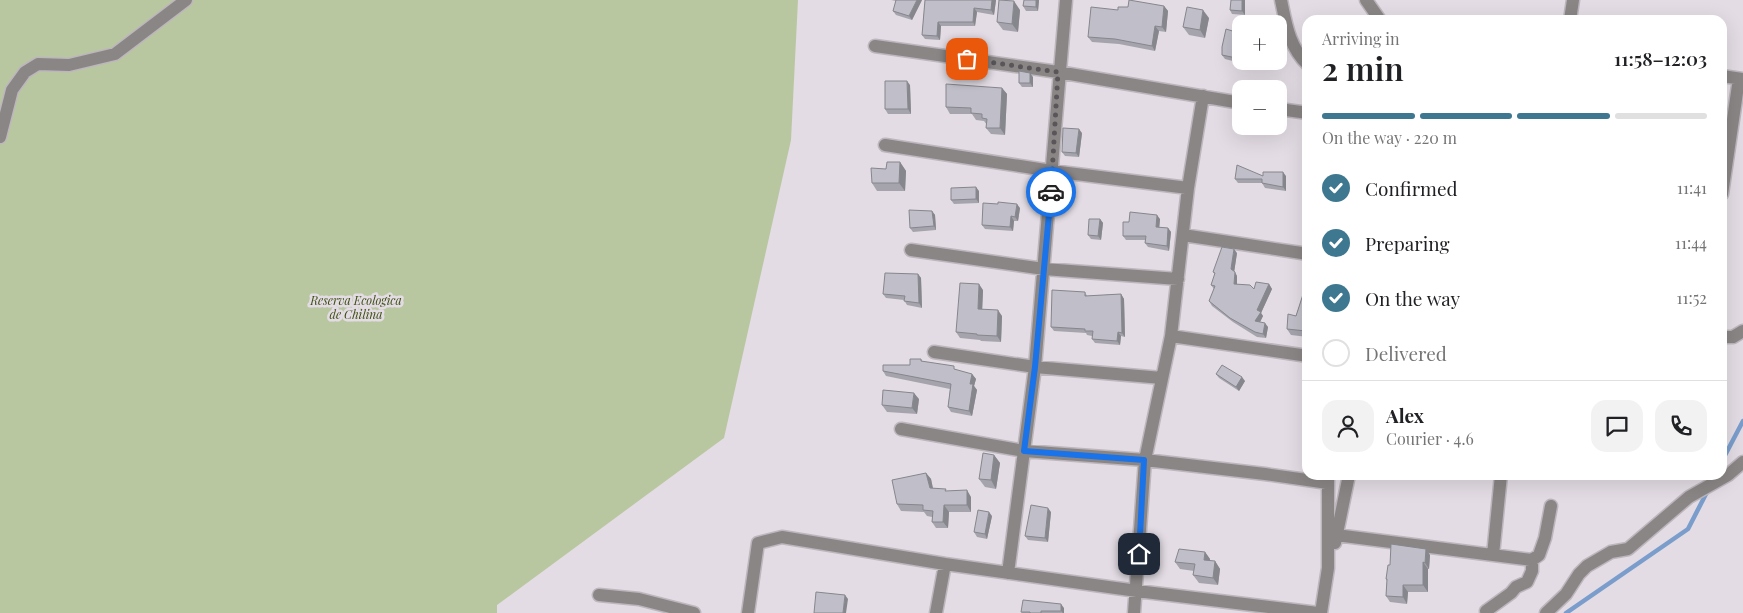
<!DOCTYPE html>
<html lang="en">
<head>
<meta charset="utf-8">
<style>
  body { margin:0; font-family:"Playfair Display",serif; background:#f2f2f2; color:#202124; height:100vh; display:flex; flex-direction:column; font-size:19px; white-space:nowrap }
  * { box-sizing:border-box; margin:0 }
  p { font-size:16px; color:#757577 }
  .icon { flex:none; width:28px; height:28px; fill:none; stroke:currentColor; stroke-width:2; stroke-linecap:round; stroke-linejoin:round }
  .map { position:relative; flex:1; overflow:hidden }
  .drawer { position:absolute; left:1302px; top:15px; width:425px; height:465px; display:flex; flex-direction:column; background:#fff; border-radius:15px; box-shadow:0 5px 20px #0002 }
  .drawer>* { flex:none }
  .tools { position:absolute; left:1232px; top:15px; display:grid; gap:10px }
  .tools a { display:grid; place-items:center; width:55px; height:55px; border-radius:10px; background:#fff; box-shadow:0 5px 20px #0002; font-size:25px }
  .pin { position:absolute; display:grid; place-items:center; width:42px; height:42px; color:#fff; margin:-21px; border-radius:10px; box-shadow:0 2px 8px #0006 }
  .courier { position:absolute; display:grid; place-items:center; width:50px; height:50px; margin:-25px; border:4px solid #1a73e8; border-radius:50%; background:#fff; color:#222; box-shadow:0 1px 6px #0007 }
  .head em { font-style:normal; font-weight:600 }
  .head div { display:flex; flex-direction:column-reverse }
  .head { display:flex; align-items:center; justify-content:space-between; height:85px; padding:0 20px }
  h1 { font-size:32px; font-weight:600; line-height:38px }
  .bar { display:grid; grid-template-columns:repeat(4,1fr); gap:8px 5px; align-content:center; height:60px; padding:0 20px }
  .bar i { height:6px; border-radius:4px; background:#e0e0e0 }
  .bar .current { background:#3e7790 }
  .bar p { grid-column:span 4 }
  .line { display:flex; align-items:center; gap:12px; padding:0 20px; border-top:1px solid #e0e0e0 }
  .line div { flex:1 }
  .round { display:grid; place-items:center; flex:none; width:52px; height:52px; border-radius:15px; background:#f2f2f2 }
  ol { padding:0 20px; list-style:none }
  li { display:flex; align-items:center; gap:15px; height:55px }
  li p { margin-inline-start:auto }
  li .icon { padding:5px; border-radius:50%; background:#3e7790; color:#fff; stroke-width:4 }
  li:last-child { color:#757577 }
  li i { width:28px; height:28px; border:2px solid #e0e0e0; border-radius:50% }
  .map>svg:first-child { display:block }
</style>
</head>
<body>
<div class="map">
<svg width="1743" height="613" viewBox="0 0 1743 613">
  <rect width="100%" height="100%" fill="#e3dce4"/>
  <path fill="#b9c7a1" d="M0 0H798L791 140 724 438 497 605V613H0Z"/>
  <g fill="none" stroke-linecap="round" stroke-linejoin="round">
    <path stroke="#7a9dcc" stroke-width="4.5" d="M1722 461 1743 421
      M1566 613 1688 529 1708 490"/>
    <g stroke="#bdb7bd" stroke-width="15">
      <path id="minor" d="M1281 0C1286 24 1289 47 1308 65
        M1366 0 1380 20
        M1570 20 1573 0
        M875 46 1058 72 1241 103
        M1722 76 1743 79
        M1279 109 1308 113
        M0 137 12 90 25 72 38 64 69 65 115 54 186 0
        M885 145 1052 171 1188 188
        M1722 194 1739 79
        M1183 235 1308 254
        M911 250 1044 269 1178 279
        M1171 336 1308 356
        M1722 337H1733L1743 331
        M934 352 1035 367 1162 378
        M901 429 1024 451 1145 460 1265 474 1328 483
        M1336 535 1532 560
        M1335 543 1349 475
        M1493 555 1501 475
        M1008 573 1035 367 1066 0
        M599 595 639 599 694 613
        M1486 611 1511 593 1516 587 1527 582 1532 571V560L1539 555 1545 538 1551 506
        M748 613 758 543 782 537 945 564 1137 591 1318 613
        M936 613 945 564
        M1134 613 1145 460 1171 336 1188 188 1203 96
        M1321 613 1328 568V475
        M1546 613 1566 594 1579 574 1587 566 1611 552 1628 549 1689 497 1728 475 1743 462"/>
    </g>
    <use href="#minor" stroke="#8b8686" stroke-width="12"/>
  </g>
  <path fill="#a5a4ad" d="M891 0H922L912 20 896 15 893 11 896 1Z
    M925 0H996L994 15 977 12 975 26H941L940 40 925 39 922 35Z
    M1024 0H1039L1038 11H1026L1023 6Z
    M1245 0V15L1232 14 1230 10Z
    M1164 6 1168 11 1166 32 1159 31 1155 51 1119 44 1092 42 1088 37 1118 10 1128 7Z
    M1020 10 1018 32 1003 30 997 22Z
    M1209 18 1205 38 1189 35 1183 27Z
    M1241 38 1239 47H1241V61H1279L1280 56 1283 60 1282 66 1248 65 1225 59 1222 55Z
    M1033 77V87H1022L1019 83Z
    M910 85 911 114H888L885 109Z
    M1002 88 1007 94 1005 135 991 134 986 128 987 125 984 121 976 120 972 114H950L946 107Z
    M1082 133 1079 157 1065 156 1062 152Z
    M900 162 906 171 905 191H877L872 183 886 169Z
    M1263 176H1286V191L1265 188 1262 183H1238L1235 179Z
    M979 191V203L954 204 951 200Z
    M1020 208 1018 221H1014L1013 231 985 229 982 225Z
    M932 211 935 215 936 230 913 232 910 228Z
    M1100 219 1103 223 1101 240 1091 239 1088 235Z
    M1160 219 1159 227 1168 228 1171 232 1169 251 1148 247 1145 243V240H1126L1123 236 1129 222Z
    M1237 253 1234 272 1237 276V284L1254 289 1269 284 1272 289 1261 313 1263 316 1260 322 1268 327 1266 338 1257 337 1233 322 1212 306 1209 301 1214 289 1211 285 1215 274 1213 272Z
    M918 274 921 278 922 308 907 305 904 300 886 298 883 294Z
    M1308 279V337L1291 335 1287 329 1296 316Z
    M983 290 982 309 1002 316 1001 342 981 341 980 340 960 338 956 332Z
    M1085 292 1087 296 1121 294 1124 299 1125 337 1121 336 1120 345 1095 343 1092 339V336L1087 335 1086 333 1054 331 1051 327Z
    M921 359 922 361 972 374 976 379 974 386 977 390 972 416 951 412 948 407 950 389 886 376 883 371 910 365Z
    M1216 374 1245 381 1239 391 1219 378Z
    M919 399 917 414 887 412 882 405Z
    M994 455 1000 463 996 489 985 487 979 479Z
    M926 473 931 479 933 488 971 497V512H949L948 528H936L932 522V517L927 516 924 512 901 511 897 504Z
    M1051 512 1048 542 1028 540 1025 536Z
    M992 516 987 539 977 537 974 532Z
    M1205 552 1210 559V561H1215L1220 569 1218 585 1199 583 1193 575 1194 571 1180 569 1175 562Z
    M1430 555 1429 569H1428V592H1408L1407 604 1390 602 1386 596 1387 581 1386 579 1390 565Z
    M1064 608V613H1022L1021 612Z"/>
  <path fill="#86868d" d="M917 0H922L912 20 909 16Z
    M992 0H996L994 15 991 10Z
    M1036 0H1039L1038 11 1036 7Z
    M1242 0H1245V15L1242 11Z
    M1014 1 1020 10 1018 32 1012 24Z
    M1164 6 1168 11 1166 32 1162 27Z
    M974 8 977 12 975 26 973 22Z
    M1203 10 1209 18 1205 38 1200 30Z
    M938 22 941 26 940 40 937 36Z
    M1155 26 1159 31 1155 51 1152 46Z
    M1239 33 1241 36V38L1238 50 1235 46Z
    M1280 56 1283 60 1282 66 1279 62Z
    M1030 73 1033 77V87L1030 83Z
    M907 81 910 85 911 114 908 109Z
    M1002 88 1007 94 1005 135 1000 128Z
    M1079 129 1082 133 1079 157 1076 153Z
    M900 162 906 171 905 191 899 183Z
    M1283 172 1286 176V191L1283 187Z
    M976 187 979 191V203L976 199Z
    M1017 204 1020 208 1018 221 1015 217Z
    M932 211 935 215 936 230 934 226Z
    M1157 215 1160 219 1159 231 1156 227Z
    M1011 216 1014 221 1013 231 1010 227Z
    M1100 219 1103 223 1101 240 1098 236Z
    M1168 228 1171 232 1169 251 1167 246Z
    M1234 249 1237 253 1234 273 1231 269Z
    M1235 272 1237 276V288L1234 284Z
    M918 274 921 278 922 308 919 303Z
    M979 284 983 290 982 315 978 309Z
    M1269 284 1272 289 1261 313 1263 316 1258 326 1255 321 1257 310Z
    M1121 294 1124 299 1125 337 1122 333Z
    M998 310 1002 316 1001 342 997 336Z
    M1308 315V334L1306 331Z
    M1265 323 1268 327 1266 338 1263 334Z
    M1118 332 1121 336 1120 345 1117 341Z
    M972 374 976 379 974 386 977 390 972 416 969 411 970 384Z
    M1242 377 1245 381 1239 391 1236 387Z
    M914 393 919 399 917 414 912 408Z
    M994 455 1000 463 996 489 991 480Z
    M926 473 931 479 934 494 930 488Z
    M967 490 971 497V512L967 505Z
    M944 505 949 512 948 528 943 522Z
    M1048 508 1051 512 1048 542 1045 538Z
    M989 512 992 516 987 539 985 534Z
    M1426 549 1430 555 1429 569 1425 563Z
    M1205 552 1210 559V567L1204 560Z
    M1215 561 1220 569 1218 585 1213 578Z
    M1423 562 1428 569V592L1423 585Z
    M1403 585 1408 592 1407 604 1403 597Z
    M845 595 848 599 846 613H843Z
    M1061 604 1064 608V613H1063L1061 611Z"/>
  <path fill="#c0bfc9" stroke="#86868d" d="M896 0H917L909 16 893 11Z
    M925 0H992L991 10 974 8 973 22H938L937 36 922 35Z
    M999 0 1014 1 1012 24 997 22Z
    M1024 0H1036V7L1023 6Z
    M1129 0 1164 6 1162 27 1155 26 1152 46 1115 39 1088 37 1091 7 1118 10V7H1128Z
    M1231 0H1242V11L1230 10Z
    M1187 7 1203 10 1200 30 1183 27Z
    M1226 29 1239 33 1235 46 1241 47V59L1222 55V47Z
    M1279 56H1280L1279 62 1264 61H1279Z
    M1019 71 1030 73V83H1019Z
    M885 81H907L908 109H885Z
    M946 84 1002 88 1000 128H986L987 119 982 118V114L971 113V108L946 107Z
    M1063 128 1079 129 1076 153 1062 152Z
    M887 162H900L899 183H872L871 168 886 169Z
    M1237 165 1263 176V172H1283V187L1262 183V179H1235Z
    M976 187V199L951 200V188Z
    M998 202 1017 204 1015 217 1011 216 1010 227 982 225 983 203 998 204Z
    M909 210 932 211 934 226 910 228Z
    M1130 212 1157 215 1156 227 1168 228 1167 246 1145 243 1146 236H1123V222H1129Z
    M1089 219H1100L1098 236 1088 235Z
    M1222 247 1234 249 1231 269 1235 272 1234 284 1250 285 1254 289 1256 282 1269 284 1257 310 1261 312 1255 321 1265 323 1263 334 1255 332 1230 318 1209 301 1215 286 1211 285 1215 273 1213 272Z
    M885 273 918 274 919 303 904 301 905 296 883 294Z
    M1308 279V315L1306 331 1287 329 1288 314 1296 316Z
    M960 283 979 284 978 309 998 310 997 336 977 335V334L956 332Z
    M1052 290 1085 292V296L1121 294 1122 333 1118 332 1117 341 1092 339 1093 331H1085V329L1051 327Z
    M910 359H921V361L954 366V369L972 374 970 384H973L969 411 948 407 951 384 883 371V365H910Z
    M1222 365 1242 377 1236 387 1216 374Z
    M883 390 914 393 912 408 882 405Z
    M983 453 994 455 991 480 979 479Z
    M926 473 930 488 946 489 945 491 967 490V505H944L943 522H932L933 511 923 510V505L897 504 892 480Z
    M1031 505 1048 508 1045 538 1025 536Z
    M978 510 989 512 985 534 974 532Z
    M1391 544 1426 549 1425 563 1423 562V585H1403V597L1386 596 1387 579H1386L1388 565H1390Z
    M1179 549 1205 552 1204 560 1215 561 1213 578 1193 575 1195 564 1175 562Z
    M816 592 845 595 843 613H814Z
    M1023 600 1061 604V611H1041V613H1030V612H1021Z"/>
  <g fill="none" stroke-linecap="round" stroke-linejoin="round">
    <path stroke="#595559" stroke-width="5" stroke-dasharray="0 9" d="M967 59 1058 72 1051 192"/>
    <path stroke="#1a73e8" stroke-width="6" d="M1051 192 1035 367 1024 451 1144 460 1139 554"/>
  </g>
  <g text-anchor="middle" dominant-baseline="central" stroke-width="5" stroke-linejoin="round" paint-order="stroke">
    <g font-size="12" font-style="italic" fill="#3d4e10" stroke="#e3dce4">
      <text x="356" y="300">Reserva Ecologica<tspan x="356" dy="14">de Chilina</tspan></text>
    </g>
  </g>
</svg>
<div class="tools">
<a>+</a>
<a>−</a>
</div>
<div class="pin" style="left:967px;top:59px;background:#ea580c"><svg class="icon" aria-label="bag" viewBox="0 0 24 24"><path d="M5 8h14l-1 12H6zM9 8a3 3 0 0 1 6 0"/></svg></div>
<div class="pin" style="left:1139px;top:554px;background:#1f2937"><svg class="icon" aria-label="home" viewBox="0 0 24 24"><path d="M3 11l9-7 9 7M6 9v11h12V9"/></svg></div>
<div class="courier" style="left:1051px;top:192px"><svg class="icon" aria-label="car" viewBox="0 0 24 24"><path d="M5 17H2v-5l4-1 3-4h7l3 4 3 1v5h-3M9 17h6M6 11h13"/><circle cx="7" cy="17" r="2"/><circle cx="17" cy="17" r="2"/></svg></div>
<section class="drawer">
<div class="head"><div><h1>2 min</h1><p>Arriving in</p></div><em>11:58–12:03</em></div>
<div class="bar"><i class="current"></i><i class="current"></i><i class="current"></i><i></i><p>On the way · 220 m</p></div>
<ol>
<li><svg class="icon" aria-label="check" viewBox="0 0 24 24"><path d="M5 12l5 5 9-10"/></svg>Confirmed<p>11:41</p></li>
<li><svg class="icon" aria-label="check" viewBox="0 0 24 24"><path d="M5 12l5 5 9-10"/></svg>Preparing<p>11:44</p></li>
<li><svg class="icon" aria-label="check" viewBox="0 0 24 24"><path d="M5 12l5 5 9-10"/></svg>On the way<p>11:52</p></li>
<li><i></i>Delivered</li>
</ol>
<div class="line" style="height:90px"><a class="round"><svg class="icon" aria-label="person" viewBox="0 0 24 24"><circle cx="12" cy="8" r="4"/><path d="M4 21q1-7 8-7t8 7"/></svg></a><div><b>Alex</b><p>Courier · 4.6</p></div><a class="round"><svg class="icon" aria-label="chat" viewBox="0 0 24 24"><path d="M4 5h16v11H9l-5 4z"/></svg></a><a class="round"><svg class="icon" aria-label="phone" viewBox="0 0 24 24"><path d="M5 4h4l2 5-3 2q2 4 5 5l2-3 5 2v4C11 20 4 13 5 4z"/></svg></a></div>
</section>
</div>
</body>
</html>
